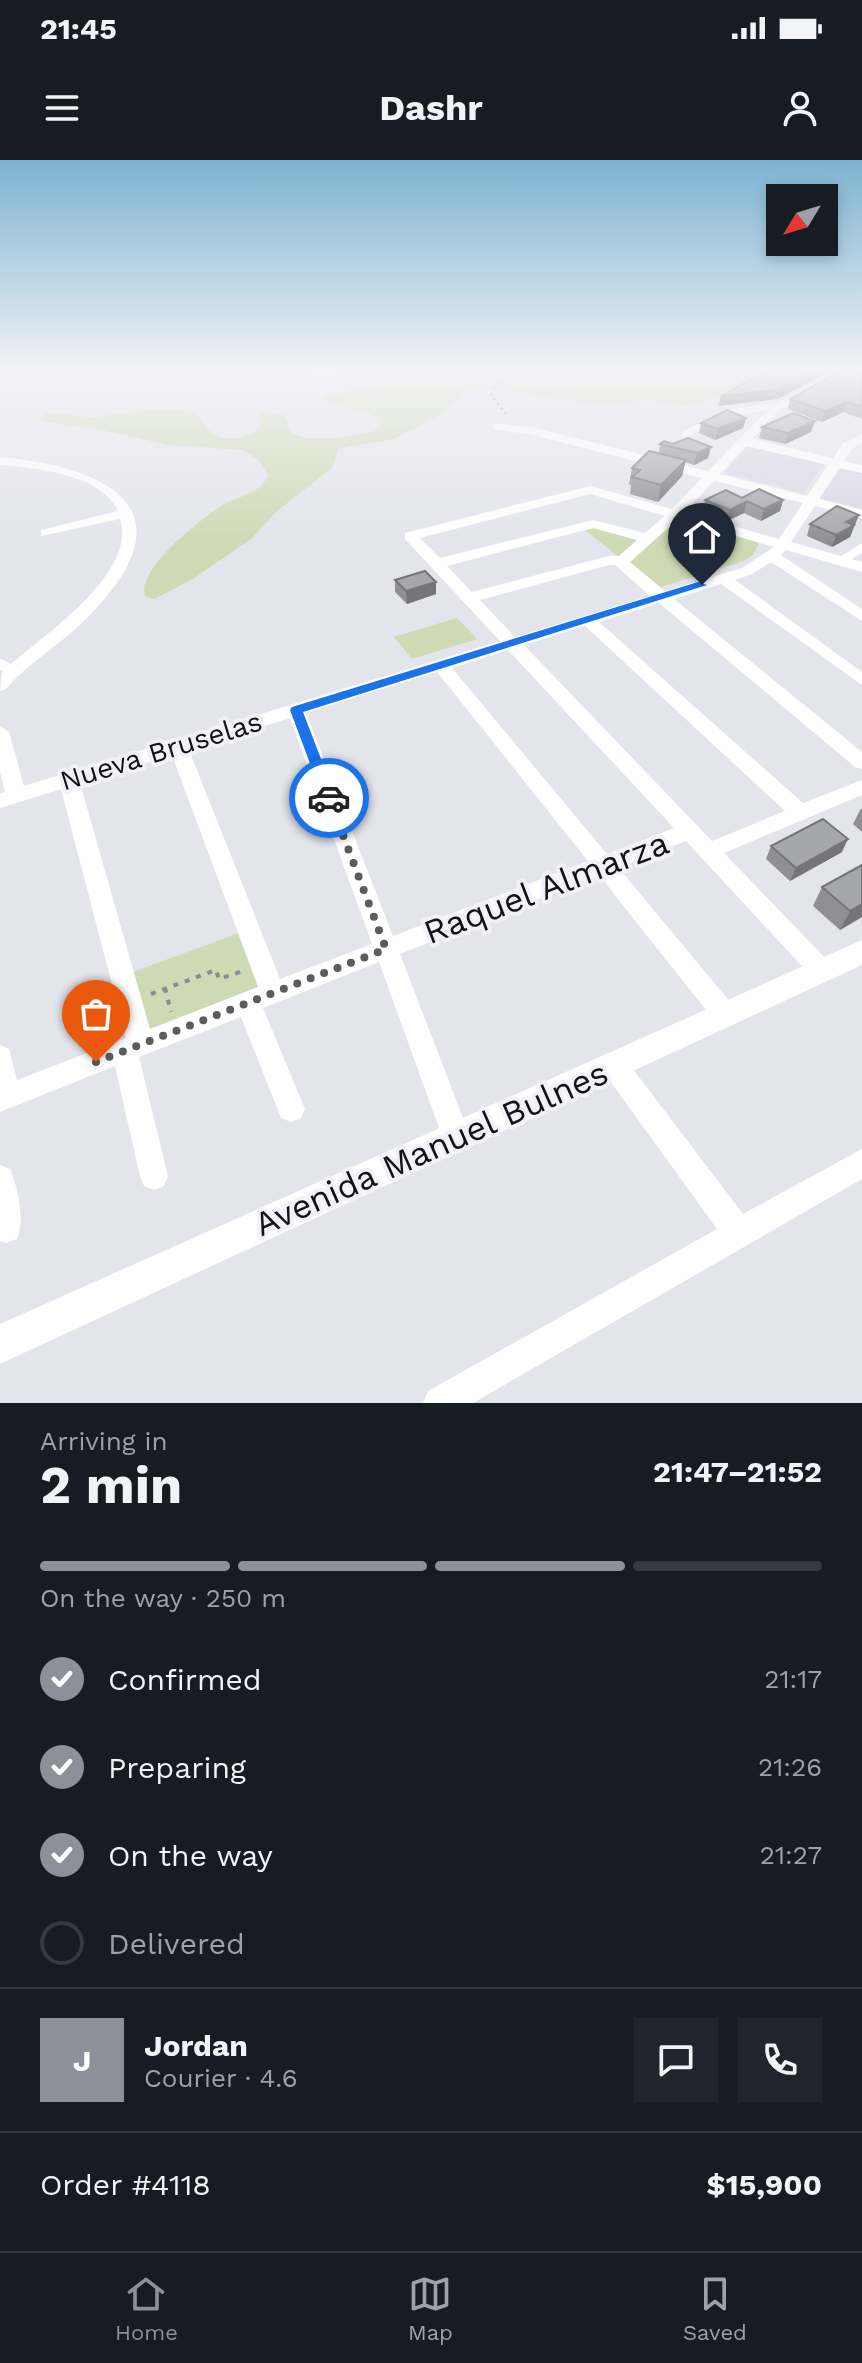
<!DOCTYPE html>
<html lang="en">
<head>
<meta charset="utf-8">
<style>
  body { margin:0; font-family:"Work Sans",sans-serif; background:#20242c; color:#f1f3f6; height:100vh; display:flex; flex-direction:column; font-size:30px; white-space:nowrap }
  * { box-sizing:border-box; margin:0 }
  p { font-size:26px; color:#9ea1a6 }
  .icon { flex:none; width:44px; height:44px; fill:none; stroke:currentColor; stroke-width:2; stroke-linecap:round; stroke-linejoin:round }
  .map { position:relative; height:1243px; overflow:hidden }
  .drawer { display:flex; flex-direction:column; background:#171b24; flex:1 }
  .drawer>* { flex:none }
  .needle { width:52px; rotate:232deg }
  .controls { position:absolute; left:766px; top:24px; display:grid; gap:16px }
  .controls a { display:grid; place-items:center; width:72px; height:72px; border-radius:0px; background:#171b24; box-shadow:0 4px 12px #0003; font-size:40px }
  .pin { position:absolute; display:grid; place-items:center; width:68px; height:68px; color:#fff; margin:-82px -34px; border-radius:50% 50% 50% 0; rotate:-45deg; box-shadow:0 0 8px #0007 }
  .pin .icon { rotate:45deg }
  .courier { position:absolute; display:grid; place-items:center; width:80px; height:80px; margin:-40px; border:6px solid #1a73e8; border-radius:50%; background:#fff; color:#222; box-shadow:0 2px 10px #0007 }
  .overview em { font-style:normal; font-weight:700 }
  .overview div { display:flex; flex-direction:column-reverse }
  .overview { display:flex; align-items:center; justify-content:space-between; height:136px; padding:0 40px }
  h1 { font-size:52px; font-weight:700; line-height:60px }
  .bar { display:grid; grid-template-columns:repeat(4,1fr); gap:12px 8px; align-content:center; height:96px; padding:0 40px }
  .bar i { height:10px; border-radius:6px; background:#363941 }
  .bar .active { background:#8c9099 }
  .bar p { grid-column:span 4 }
  .line { display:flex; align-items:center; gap:20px; padding:0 40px; border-top:2px solid #363941 }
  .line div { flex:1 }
  .round { display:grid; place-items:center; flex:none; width:84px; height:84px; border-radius:0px; background:#20242c }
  ol { padding:0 40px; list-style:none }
  li { display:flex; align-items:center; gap:24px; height:88px }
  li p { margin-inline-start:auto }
  li .icon { padding:8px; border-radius:50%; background:#8c9099; color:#fff; stroke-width:4 }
  li:last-child { color:#9ea1a6 }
  li i { width:44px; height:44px; border:4px solid #363941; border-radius:50% }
  .status { display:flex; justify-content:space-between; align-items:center; height:56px; padding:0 40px; background:#171b24; direction:ltr }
  .status svg { height:22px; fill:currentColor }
  header { display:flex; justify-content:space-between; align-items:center; height:104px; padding:0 40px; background:#171b24; font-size:36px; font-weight:700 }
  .menu { display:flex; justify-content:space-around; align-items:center; height:112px; border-top:2px solid #363941; background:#171b24; font-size:22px; color:#9ea1a6 }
  .menu a { display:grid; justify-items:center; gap:4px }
  .menu .active { color:#8c9099 }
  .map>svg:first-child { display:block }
</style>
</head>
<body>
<div class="status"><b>21:45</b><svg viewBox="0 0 49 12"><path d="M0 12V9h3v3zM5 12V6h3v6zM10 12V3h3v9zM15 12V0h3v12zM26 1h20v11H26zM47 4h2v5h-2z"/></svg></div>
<header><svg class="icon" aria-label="menu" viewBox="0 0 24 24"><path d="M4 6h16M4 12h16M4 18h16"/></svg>Dashr<svg class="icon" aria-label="person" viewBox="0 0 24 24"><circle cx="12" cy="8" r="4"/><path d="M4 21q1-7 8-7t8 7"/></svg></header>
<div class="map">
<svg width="862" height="1243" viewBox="0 0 862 1243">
  <rect width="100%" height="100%" fill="#e4e4ec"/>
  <path fill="#d9d8e7" d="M748 286 824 304 803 333 724 313Z
    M841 308 862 313V349L820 338Z"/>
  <path fill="#cedab3" d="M167 209H309L171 224Z
    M393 209 532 215 596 212 618 217 659 213 665 209H741L743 223 731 232 689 247 650 240 602 245 495 229 475 230 462 234 440 255 393 279 338 289 332 308 277 351 251 379 193 419 154 439 145 436C137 408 201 359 223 345 238 336 261 334 268 315L260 301 243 290 168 285 102 270 40 261 44 254C59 252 73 257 88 257 119 257 175 239 201 258 210 284 242 283 261 267L259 255 264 251 285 255 292 273C313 285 356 275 379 270L381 258C369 255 360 251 349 247 339 243 332 246 323 239L324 236 365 228 383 220Z
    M677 358 759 383 753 395 744 401 658 428 585 370 597 368 650 383Z
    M457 458 477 479 412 499 394 477Z
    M242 772 263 831 147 877 130 813Z"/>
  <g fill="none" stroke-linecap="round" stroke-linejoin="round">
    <path stroke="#8b8b91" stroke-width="2" stroke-dasharray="2 4" stroke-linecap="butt" d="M506 254 491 235 498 221 537 209"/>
    <path stroke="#8b8b91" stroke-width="4" stroke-dasharray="5 7" stroke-linecap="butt" d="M165 828 171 852
      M151 834 216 810 219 819 243 811"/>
    <path stroke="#fff" stroke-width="6" d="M318 215 339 209
      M685 274 723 254 781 245"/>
    <path stroke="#fff" stroke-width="8" d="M841 401 862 388"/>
    <path stroke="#fff" stroke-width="10" d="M0 504 14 511"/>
    <path fill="#fff" fill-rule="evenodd" d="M833 209H843V214L778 251 752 279 833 298 843 283 862 274V283L852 289 844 301 862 305V313L839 308 819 339 862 350V358L815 346 791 382 862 402V412L786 390 781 395 862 449V461L771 402 752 414 735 420 862 512V525L721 424 674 439 862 592V609L855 607 659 443 599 462 803 643 862 620V635L724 693 830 803 833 810 830 817 821 820 812 817 686 681 618 707 735 848 739 856 735 864 726 867 717 864 599 715 400 794 470 976 466 986 456 990 446 986 442 976 379 802 263 848 305 949 301 958 291 962 281 958 241 857 139 897 168 1016 164 1026 154 1030 144 1026 140 1016 115 906 0 952V885L9 889 17 920 126 878 61 629 0 648V634L5 632 0 612V566L9 572 24 626 500 481 405 379V373L590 326 672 349 702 318 532 275 493 269V263L532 267 708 311 770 247 833 213ZM746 286 828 305 807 336 720 314ZM714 321 803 343 779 379 684 352ZM590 334 665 356 645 373 593 360 440 398 420 378ZM678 359 774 387 742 408 665 431 630 402ZM593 368 637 380 619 396H609L472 432 447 406ZM609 405H615L650 436 515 477 480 440ZM585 466 785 651 712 681 524 485ZM508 490 674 668 607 694 452 508ZM437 512 588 701 393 776 306 553ZM290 558 372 784 280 819 189 590ZM172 595 258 827 150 869 80 623Z
      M0 297C117 308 192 354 85 460 60 485 29 502 6 529L0 531 2 512C36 480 138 416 120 359L41 376V370L118 351C102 314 35 308 0 305Z
      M614 893 623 896 743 1054 862 989V1019L473 1243H423L428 1231 717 1069 605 914 601 905 605 896Z
      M0 1005 10 1009C18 1028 25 1060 17 1079L6 1083 0 1081Z"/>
    <path fill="#fff" fill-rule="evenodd" d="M862 780V805L0 1204V1164Z"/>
  </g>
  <path fill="#8f8f95" d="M862 214V259L843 252 822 262 788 249 790 239Z
    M746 258 743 268 715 280 699 273 701 263Z
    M815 261 811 272 785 284 759 278 762 267Z
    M660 284H673L711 287 708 298 694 305 685 302 682 316 658 342 630 334 631 325 629 324 632 308 659 293Z
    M742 338 783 340 780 351 761 361 744 353 727 361 703 351 705 340Z
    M810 364 854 367 850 377 832 387 807 376Z
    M395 420 436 422V434L407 444 395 432Z
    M862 648V672L853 664 860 650Z
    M771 686 842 692 790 721 766 699Z
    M822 727 862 757 840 770 813 746Z"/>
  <path fill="#747479" d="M819 209H828L826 213 778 239 718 246 721 236Z
    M847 242 843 252 822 262 825 251Z
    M746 258 743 268 715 280 718 269Z
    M815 261 811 272 785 284 788 273Z
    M711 287 708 298 694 305 697 293Z
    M686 300 682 316 658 342 661 325Z
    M783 340 780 351 761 361 764 349Z
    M747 341 744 353 727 361 730 350Z
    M859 355 850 377 832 387 836 375 846 362Z
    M436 422V434L407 444 406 431Z
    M848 679 842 692 790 721 796 708Z
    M862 744V757L840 770 850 751Z"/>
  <path fill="#a6a6ad" stroke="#747479" stroke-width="2" d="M769 209H819L780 229 721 236Z
    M844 209 862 214V247L847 242 825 251 790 239Z
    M727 250 746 258 718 269 701 263Z
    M793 253 815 261 788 273 762 267Z
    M688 278 711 287 697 293 660 284 664 281 673 284Z
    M649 291 686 300 661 325 632 317 640 310 632 308Z
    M759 329 783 340 764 349 747 341 730 350 705 340 726 330 742 338Z
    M837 346 859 355 846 362 854 365 836 375 810 364Z
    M425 411 436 422 406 431 395 420Z
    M823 659 848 679 796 708 771 686Z
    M862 705V744L850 751 822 727Z"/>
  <linearGradient id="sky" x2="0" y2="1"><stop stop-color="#7cb2d1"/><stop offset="0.55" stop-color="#f3f3f6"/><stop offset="1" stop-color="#f3f3f6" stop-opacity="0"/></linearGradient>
  <rect width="862" height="383" fill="url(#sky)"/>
  <path fill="#1a73e8" d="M698 422 707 425 303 552 336 638 329 642 323 638 290 550 292 547Z"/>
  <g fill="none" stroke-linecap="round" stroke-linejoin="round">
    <path stroke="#5c5c60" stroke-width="8" stroke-dasharray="0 14.4" d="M96 902 386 789 329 638"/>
  </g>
  <g text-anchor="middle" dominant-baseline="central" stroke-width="8" stroke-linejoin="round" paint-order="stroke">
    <g font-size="28" fill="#121215" stroke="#f2f1f9">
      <text transform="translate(161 591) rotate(-17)">Nueva Bruselas</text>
    </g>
    <g font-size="34" fill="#121215" stroke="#f2f1f9">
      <text transform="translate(546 727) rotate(-21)">Raquel Almarza</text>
      <text transform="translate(431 988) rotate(-24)">Avenida Manuel Bulnes</text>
    </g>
  </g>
</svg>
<div class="controls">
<a><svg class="needle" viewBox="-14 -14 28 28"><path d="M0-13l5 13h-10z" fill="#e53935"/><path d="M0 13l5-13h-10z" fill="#9ea1a6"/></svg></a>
</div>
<div class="pin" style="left:96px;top:902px;background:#ea580c"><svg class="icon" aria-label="bag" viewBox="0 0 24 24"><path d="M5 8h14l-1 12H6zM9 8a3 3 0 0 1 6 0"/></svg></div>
<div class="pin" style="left:702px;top:425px;background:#1f2937"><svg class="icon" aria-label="home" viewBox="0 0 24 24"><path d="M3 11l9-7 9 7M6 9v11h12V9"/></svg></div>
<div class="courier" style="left:329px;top:638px"><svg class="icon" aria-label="car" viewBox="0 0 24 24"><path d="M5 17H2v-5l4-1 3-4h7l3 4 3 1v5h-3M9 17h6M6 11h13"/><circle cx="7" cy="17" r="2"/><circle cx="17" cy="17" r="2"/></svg></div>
</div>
<section class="drawer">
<div class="overview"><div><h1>2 min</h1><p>Arriving in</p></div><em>21:47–21:52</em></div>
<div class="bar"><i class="active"></i><i class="active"></i><i class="active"></i><i></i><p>On the way · 250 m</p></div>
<ol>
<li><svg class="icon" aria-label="check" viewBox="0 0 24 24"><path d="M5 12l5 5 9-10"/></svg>Confirmed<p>21:17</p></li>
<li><svg class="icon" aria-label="check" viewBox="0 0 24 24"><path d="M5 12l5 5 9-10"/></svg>Preparing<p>21:26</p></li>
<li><svg class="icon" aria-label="check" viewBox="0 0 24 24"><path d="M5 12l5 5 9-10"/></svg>On the way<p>21:27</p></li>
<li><i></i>Delivered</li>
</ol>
<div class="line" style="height:144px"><b class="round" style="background:#8c9099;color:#fff">J</b><div><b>Jordan</b><p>Courier · 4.6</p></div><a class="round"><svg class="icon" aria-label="chat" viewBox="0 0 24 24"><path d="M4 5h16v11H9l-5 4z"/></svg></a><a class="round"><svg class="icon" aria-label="phone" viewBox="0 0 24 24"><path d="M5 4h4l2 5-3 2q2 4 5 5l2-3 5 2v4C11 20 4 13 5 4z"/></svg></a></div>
<div class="line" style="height:104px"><div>Order #4118</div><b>$15,900</b></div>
</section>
<nav class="menu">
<a class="active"><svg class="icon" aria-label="home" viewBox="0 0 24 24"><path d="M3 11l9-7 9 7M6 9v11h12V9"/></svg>Home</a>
<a><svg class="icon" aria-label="map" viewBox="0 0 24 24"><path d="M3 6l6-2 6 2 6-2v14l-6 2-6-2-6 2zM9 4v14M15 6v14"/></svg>Map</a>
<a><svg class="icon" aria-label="saved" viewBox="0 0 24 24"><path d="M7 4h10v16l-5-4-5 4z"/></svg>Saved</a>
</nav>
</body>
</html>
